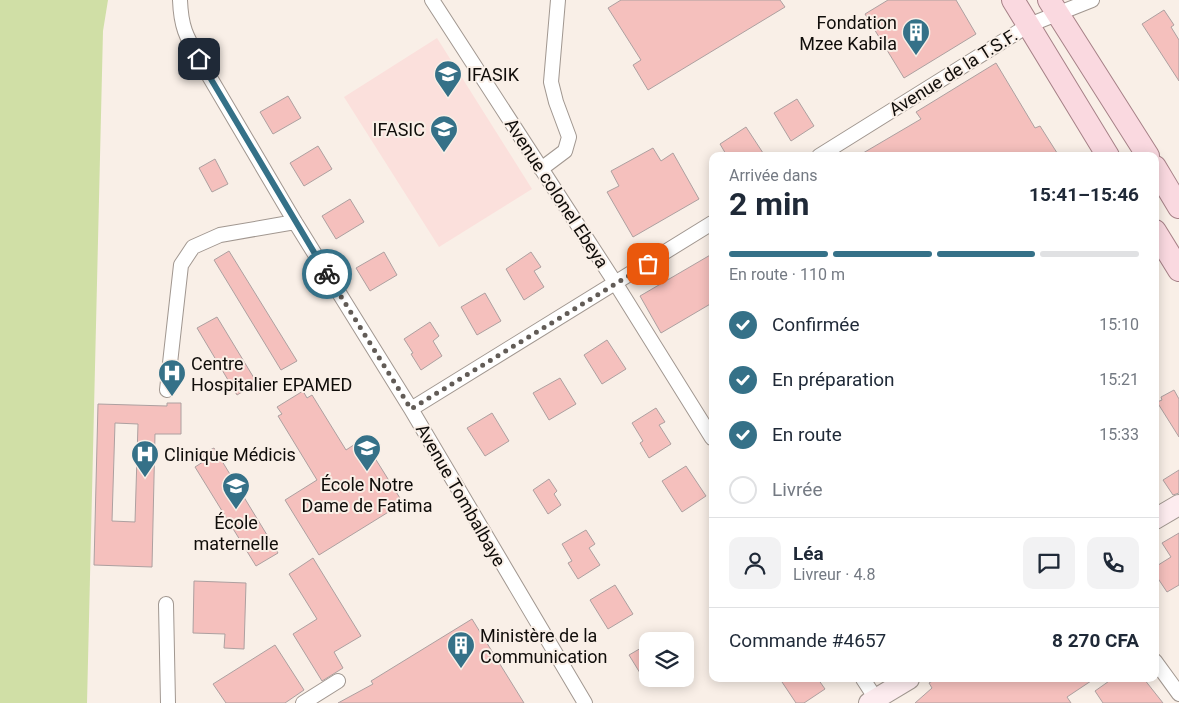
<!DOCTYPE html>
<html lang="fr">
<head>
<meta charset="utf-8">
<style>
  body { margin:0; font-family:Roboto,sans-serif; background:#f2f2f3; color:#1f2937; height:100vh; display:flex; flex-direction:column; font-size:19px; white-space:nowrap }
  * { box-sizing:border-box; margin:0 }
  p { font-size:16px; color:#747a83 }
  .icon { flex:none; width:28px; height:28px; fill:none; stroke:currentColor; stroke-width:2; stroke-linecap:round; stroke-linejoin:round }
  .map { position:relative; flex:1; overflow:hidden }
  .panel { position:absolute; left:709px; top:152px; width:450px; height:530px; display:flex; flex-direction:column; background:#fff; border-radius:10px; box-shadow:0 2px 12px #0003 }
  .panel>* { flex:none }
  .fabs { position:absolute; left:639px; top:632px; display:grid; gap:10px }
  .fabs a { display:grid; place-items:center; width:55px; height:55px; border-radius:10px; background:#fff; box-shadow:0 2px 12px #0003; font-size:25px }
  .pin { position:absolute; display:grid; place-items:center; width:42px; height:42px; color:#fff; margin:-21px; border-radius:10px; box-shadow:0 2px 8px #0006 }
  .courier { position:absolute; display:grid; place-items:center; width:50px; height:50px; margin:-25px; border:4px solid #357188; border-radius:50%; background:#fff; color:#222; box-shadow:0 1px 6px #0007 }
  .headline em { font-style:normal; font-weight:700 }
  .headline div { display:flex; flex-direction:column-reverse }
  .headline { display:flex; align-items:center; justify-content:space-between; height:85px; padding:0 20px }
  h1 { font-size:32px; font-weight:700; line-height:38px }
  .bar { display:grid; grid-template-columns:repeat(4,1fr); gap:8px 5px; align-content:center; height:60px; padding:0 20px }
  .bar i { height:6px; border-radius:4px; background:#e0e1e3 }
  .bar .on { background:#357188 }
  .bar p { grid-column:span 4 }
  .line { display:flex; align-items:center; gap:12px; padding:0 20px; border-top:1px solid #e0e1e3 }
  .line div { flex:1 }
  .round { display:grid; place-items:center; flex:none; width:52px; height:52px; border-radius:10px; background:#f2f2f3 }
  ol { padding:0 20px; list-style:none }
  li { display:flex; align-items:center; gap:15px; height:55px }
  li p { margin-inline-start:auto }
  li .icon { padding:5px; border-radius:50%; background:#357188; color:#fff; stroke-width:4 }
  li:last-child { color:#747a83 }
  li i { width:28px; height:28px; border:2px solid #e0e1e3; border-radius:50% }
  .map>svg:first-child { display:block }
</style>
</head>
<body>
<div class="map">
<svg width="1179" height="703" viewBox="0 0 1179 703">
  <rect width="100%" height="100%" fill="#f9efe7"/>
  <path fill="#fbe0dc" d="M437 38 532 189 439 247 344 97Z"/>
  <path fill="#d0dfa6" d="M0 0H108L103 31 87 703H0Z"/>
  <path fill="#f5c0bd" stroke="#ada0a0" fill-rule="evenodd" d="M621 0H780L785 7 648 90 633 65 641 60 608 8Z
    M888 0H956L976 34 904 78 865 14Z
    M1164 10 1174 25 1171 27 1179 40V81L1142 24Z
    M996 63 1035 128 1040 126 1059 156H858L921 119 916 112Z
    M288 96 301 118 273 134 260 112Z
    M797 99 814 126 791 141 774 113Z
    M746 127 765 156H727L720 144Z
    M318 146 332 169 304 186 290 163Z
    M653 148 661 161 673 153 699 199 633 237 607 192 619 186 611 171Z
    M215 159 228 184 212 192 199 168Z
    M350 199 364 222 336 239 322 216Z
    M229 251 297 361 281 370 214 260Z
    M384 252 397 275 370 291 356 268Z
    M531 252 541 267 534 271 544 287 524 300 506 269Z
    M712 254V303L661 333 640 296Z
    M485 293 501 321 477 335 461 307Z
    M217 317 257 383 237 395 197 328Z
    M430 322 439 336 433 341 442 356 421 370 411 354 413 353 404 339Z
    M607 340 626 369 602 384 584 355Z
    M560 378 576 404 549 420 533 393Z
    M1174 390 1179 399V437L1157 402 1162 400 1161 397Z
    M303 391 307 398 312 395 346 450 363 439 403 503 319 555 285 500 317 480 278 416 282 414 277 407Z
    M167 403H181V434H155L152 567 94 565 98 404 167 406ZM115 423 138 424 135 522 112 521Z
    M656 408 665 422 659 425 671 444 649 458 640 443 643 441 632 423Z
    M492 413 509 441 485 456 467 428Z
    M214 448 278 553 256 566 195 467 206 460 202 454Z
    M686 466 706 496 682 512 662 481Z
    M1179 470V493L1173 495 1163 480Z
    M549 479 557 491 554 494 561 505 548 514 533 490Z
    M586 530 595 544 589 548 600 565 578 579 568 563 572 561 562 544Z
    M1179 533V585L1167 592 1155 574V567L1171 557 1162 543Z
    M313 558 361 636 334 652 343 668 322 681 293 634 317 619 289 574Z
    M194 581 246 583 244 649 224 648 225 634 193 633Z
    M615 585 633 614 608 629 590 600Z
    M472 619 524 703H338L373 684 371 681Z
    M648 644V686L629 655Z
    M275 645 304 690 285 703H226L213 684Z
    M780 679H818L825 689 804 703H796Z
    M936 679H1094L1067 697 1071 703H915L932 688 929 683Z
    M1112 679H1144L1163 703H1103L1095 691Z"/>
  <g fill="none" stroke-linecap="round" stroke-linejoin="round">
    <g stroke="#a19790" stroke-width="16">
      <path id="minor" d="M180 0C181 27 186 36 199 59L295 222 411 409 585 703
        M432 0 616 284 712 438
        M819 156 1029 25 1092 0
        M541 169 565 151 569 137 556 102 551 82 558 0
        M167 390 181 265 193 247 220 235 295 222
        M411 409 712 223
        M166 604 168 703
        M1155 661 1179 694
        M863 679 876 699
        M303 703 338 681"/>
    </g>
    <g stroke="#a19790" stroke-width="22">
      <path id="secondary" d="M1155 519 1179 505
        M869 703 909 679"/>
    </g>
    <g stroke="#a68187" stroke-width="24">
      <path id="primary" d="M1013 0 1108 156
        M1049 0 1148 156
        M1155 167 1179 207
        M1155 231 1179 270"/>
    </g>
    <use href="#minor" stroke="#fff" stroke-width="14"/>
    <use href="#secondary" stroke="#fdecef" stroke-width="20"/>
    <use href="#primary" stroke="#fad9e0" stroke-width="22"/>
  </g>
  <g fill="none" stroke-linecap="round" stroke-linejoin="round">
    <path stroke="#625c57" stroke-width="5" stroke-dasharray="0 9" d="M327 274 411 409 648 264"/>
    <path stroke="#357188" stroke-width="6" d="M199 59 327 274"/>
  </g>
  <defs>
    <g id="building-pin" transform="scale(1.4375)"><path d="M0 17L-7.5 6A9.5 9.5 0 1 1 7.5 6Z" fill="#357188" stroke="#f9efe7"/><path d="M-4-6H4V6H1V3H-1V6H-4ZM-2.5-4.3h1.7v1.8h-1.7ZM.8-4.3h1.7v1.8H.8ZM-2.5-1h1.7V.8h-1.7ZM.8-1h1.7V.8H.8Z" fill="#fff"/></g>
    <g id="university-pin" transform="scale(1.4375)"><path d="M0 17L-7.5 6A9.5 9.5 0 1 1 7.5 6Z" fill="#357188" stroke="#f9efe7"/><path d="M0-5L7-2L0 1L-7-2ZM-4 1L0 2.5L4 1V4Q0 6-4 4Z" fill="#fff"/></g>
    <g id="school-pin" transform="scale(1.4375)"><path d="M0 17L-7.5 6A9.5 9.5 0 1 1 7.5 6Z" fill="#357188" stroke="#f9efe7"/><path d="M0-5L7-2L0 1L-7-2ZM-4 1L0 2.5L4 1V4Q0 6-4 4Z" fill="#fff"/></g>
    <g id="hospital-pin" transform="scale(1.4375)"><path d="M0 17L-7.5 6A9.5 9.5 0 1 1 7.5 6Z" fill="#357188" stroke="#f9efe7"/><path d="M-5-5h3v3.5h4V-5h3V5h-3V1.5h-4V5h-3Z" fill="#fff"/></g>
  </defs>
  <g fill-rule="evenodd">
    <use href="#building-pin" x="916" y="32"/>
    <use href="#university-pin" x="448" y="74"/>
    <use href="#school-pin" x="444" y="129"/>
    <use href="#hospital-pin" x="172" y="373"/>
    <use href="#school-pin" x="367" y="448"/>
    <use href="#hospital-pin" x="145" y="454"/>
    <use href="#school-pin" x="236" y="486"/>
    <use href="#building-pin" x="461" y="645"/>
  </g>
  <g text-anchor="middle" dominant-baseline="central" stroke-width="4" stroke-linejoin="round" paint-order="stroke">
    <g font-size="18" fill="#100d0a" stroke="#f9efe7" text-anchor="start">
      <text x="897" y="22" text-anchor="end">Fondation<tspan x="897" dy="21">Mzee Kabila</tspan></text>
      <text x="467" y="74">IFASIK</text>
      <text x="425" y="129" text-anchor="end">IFASIC</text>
      <text x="191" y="363">Centre<tspan x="191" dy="21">Hospitalier EPAMED</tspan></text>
      <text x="164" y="454">Clinique Médicis</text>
      <text x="367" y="484" text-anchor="middle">École Notre<tspan x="367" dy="21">Dame de Fatima</tspan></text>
      <text x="236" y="522" text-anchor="middle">École<tspan x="236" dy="21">maternelle</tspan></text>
      <text x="480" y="635">Ministère de la<tspan x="480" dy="21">Communication</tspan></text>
    </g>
    <g font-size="18" fill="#100d0a" stroke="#f9efe7">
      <text transform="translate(953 72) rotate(-32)">Avenue de la T.S.F.</text>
      <text transform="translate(557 193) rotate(57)">Avenue colonel Ebeya</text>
      <text transform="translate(461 495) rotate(60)">Avenue Tombalbaye</text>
    </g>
  </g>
</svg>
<div class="fabs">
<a><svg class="icon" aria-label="layers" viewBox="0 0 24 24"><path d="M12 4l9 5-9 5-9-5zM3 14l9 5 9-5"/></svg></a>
</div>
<div class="pin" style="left:648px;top:264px;background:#ea580c"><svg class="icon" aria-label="bag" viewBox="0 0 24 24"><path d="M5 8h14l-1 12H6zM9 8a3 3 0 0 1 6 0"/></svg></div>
<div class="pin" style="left:199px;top:59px;background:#1f2937"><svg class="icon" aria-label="home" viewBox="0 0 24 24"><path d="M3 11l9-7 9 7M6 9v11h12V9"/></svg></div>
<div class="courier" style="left:327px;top:274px"><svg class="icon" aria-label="bike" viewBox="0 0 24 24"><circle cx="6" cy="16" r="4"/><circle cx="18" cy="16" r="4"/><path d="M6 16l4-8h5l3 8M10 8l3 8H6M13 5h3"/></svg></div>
<section class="panel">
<div class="headline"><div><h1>2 min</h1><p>Arrivée dans</p></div><em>15:41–15:46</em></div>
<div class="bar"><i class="on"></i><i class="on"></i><i class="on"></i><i></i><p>En route · 110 m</p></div>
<ol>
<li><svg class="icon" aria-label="check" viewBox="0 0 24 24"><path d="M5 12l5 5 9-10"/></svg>Confirmée<p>15:10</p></li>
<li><svg class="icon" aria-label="check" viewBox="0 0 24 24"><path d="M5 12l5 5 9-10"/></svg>En préparation<p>15:21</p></li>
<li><svg class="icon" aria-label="check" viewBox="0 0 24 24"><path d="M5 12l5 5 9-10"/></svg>En route<p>15:33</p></li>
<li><i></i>Livrée</li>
</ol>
<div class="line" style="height:90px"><a class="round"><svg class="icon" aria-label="person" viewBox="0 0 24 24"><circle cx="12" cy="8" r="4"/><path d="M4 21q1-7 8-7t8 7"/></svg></a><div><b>Léa</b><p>Livreur · 4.8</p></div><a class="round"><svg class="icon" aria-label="chat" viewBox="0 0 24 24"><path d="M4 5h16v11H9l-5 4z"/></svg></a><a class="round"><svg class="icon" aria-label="phone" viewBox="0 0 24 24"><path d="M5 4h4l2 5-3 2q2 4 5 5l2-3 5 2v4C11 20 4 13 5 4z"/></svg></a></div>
<div class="line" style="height:65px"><div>Commande #4657</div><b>8 270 CFA</b></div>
</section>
</div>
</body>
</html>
